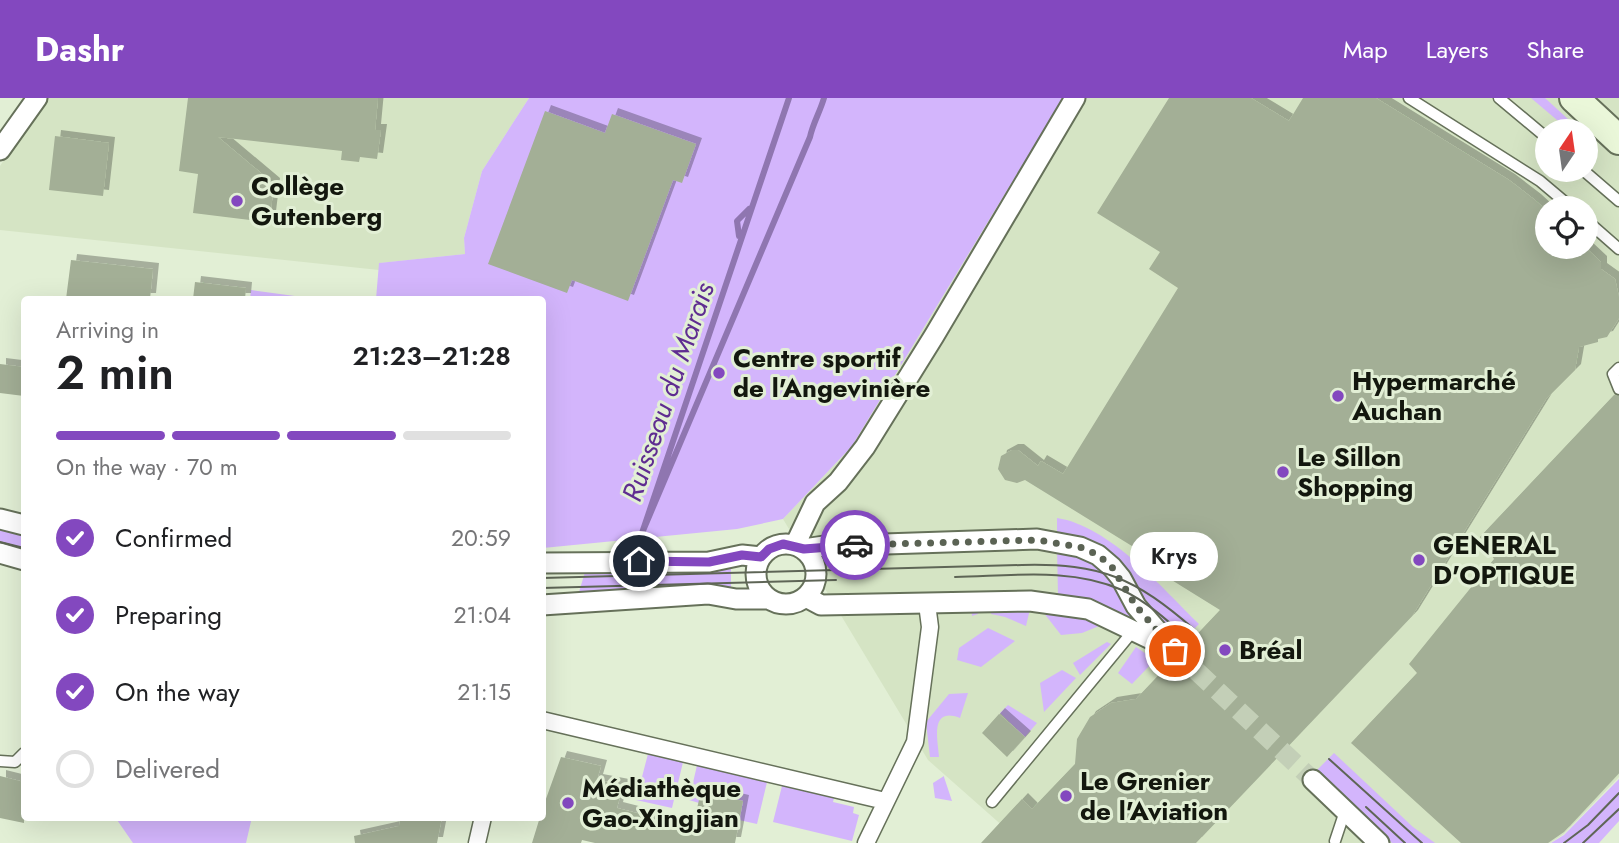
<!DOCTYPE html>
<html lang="en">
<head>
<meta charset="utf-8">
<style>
  body { margin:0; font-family:Jost,sans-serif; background:#f2f2f2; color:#202124; height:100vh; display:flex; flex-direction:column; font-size:26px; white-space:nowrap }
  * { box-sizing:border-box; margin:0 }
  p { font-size:23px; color:#757577 }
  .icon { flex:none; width:38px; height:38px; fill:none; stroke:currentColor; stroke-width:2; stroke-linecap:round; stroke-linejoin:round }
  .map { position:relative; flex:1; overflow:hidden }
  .drawer { position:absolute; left:21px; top:198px; width:525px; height:525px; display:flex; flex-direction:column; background:#fff; border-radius:7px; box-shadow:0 7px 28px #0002 }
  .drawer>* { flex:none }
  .needle { width:46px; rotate:13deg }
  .tools { position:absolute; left:1535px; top:21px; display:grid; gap:14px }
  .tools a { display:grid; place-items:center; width:63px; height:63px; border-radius:50%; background:#fff; box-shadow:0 7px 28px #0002; font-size:35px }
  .pin { position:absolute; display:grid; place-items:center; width:60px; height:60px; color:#fff; margin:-30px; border:4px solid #fff; border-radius:50%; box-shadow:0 2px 7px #0007 }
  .courier { position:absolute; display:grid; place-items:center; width:70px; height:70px; margin:-35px; border:5px solid #8348bf; border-radius:50%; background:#fff; color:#222; box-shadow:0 2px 9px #0007 }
  .bubble { position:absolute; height:49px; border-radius:24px; background:#fff; box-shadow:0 7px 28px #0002; font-size:23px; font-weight:600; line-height:49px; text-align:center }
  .overview em { font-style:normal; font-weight:600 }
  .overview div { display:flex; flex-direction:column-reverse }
  .overview { display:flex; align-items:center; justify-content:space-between; height:119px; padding:0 35px }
  h1 { font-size:46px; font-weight:600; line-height:52px }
  .bar { display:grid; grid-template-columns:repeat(4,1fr); gap:10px 7px; align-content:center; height:84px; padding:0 35px }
  .bar i { height:9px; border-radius:5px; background:#e0e0e0 }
  .bar .active { background:#8348bf }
  .bar p { grid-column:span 4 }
  ol { padding:0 35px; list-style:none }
  li { display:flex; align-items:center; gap:21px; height:77px }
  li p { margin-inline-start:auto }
  li .icon { padding:7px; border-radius:50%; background:#8348bf; color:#fff; stroke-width:4 }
  li:last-child { color:#757577 }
  li i { width:38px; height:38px; border:4px solid #e0e0e0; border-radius:50% }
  header { display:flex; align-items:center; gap:42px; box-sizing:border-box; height:98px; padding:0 35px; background:#8348bf; color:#fff }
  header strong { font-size:33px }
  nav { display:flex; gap:38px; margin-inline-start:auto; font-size:24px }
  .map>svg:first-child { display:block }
</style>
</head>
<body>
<header>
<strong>Dashr</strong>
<nav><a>Map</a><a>Layers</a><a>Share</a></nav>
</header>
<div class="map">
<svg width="1619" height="745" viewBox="0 0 1619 745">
  <defs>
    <filter id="shadow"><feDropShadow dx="6" dy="-6" stdDeviation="0" flood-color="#0004"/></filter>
  </defs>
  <rect width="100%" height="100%" fill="#e2efd5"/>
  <path fill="#d5e4c4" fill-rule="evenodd" d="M45 0H529L482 73 464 140 465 156 380 165 379 172 0 132V68Z
    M1063 0H1619V679L1564 736 1550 745H1022L928 662 783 421 852 348ZM1547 33H1586V72H1547ZM1547 110H1586V149H1547Z"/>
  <path fill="#d3b5fc" d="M529 0H1063L852 348 783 421 737 431 543 450 542 201H376L379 165 465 156 464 140 482 73Z
    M1531 0H1545L1581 33H1570Z
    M251 192 317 201H250Z
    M1057 420C1110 428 1162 490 1199 526L1180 545 1147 513 1129 480 1057 437Z
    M0 428 24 434V455L0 449Z
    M1057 450 1087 461 1101 471 1112 485 1124 507 1144 527 1058 497Z
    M731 470V489L579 494 585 474Z
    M1029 507C1055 509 1081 515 1104 526L1082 535 1061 537 1040 510 1030 511 1026 528 1005 519 991 516V510H978V516L972 518 971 508Z
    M988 530 1015 543 981 569 957 562 959 550Z
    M1107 544 1111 546 1080 577 1073 565Z
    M1136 549 1155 562 1132 586 1118 575Z
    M1062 572 1076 580 1044 614 1040 585Z
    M968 595 960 620C929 608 938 643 939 659H930L926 624 949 596Z
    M1008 607 1037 625 1025 639 1000 615Z
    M649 652 684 660 672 710 636 702Z
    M1334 655 1413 729 1435 745H1392L1316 673Z
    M698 663 768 680 757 726 739 722 743 703 702 693 699 705 689 702Z
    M944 678V679L952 703 935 700 933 685Z
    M1619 681V723L1599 745H1551L1564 737Z
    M783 684 835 696 833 704 854 709 853 715 859 717 852 743 773 724Z
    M115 719H252L246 745H133Z"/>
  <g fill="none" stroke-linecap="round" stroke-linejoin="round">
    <path stroke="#8f76b0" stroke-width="6" d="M789 0 642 435 810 39C813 25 820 14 824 0
      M739 138 737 123 749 111"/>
  </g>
  <path fill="#a3af96" filter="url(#shadow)" d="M188 0H378L375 32H381L377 61 360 59 359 64 341 62 342 53 218 39 274 86 270 119 267 118V124L193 115 198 76 179 73Z
    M1169 0H1251L1289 23 1303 0H1376L1509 82 1535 102 1547 113V149H1585L1601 164V171L1615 181 1619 199V220L1607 239 1598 241V244L1579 249 1575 272 1546 301 1412 518 1196 745H981L1022 701 1032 711 1075 666 1077 641 1090 619 1111 605 1136 601 1171 564 1178 565 1183 562 1187 556 1186 548 1220 512 1170 481 1174 474 1025 382 1017 385 1005 382 998 371 1001 358 1012 352H1018L1038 368 1041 363 1063 376 1178 190 1149 171 1160 154 1097 115Z
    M545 13 605 35 612 16 696 46 682 85 673 82 628 203 572 182 567 195 488 166Z
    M55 38 109 45 103 98 49 92Z
    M71 162 153 171 150 201H66Z
    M195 184 246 190 245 201H193Z
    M0 266 24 269V298L0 295Z
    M1614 297 1619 298V675L1564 734 1548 745H1461L1351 645 1417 575 1409 566 1494 461 1480 439Z
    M999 616 1025 639 1007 659 982 635Z
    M561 659 601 668 597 682 623 687 617 710 668 723 693 728 701 693 743 703 735 745H595L582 742 581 745H532L540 719H542V712Z
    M0 678 24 684V725L0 720Z
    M401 719H442L437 745H355L354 738 399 728Z"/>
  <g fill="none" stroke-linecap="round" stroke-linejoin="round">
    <path stroke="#c3cfb7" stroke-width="19" stroke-dasharray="19 10" stroke-linecap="butt" d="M1175 553 1313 682"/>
    <g stroke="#66715a" stroke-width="13">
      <path id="service" d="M1409 0 1540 83 1572 110
        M1499 0 1547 40
        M1583 72 1619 103
        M1586 122 1619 151
        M1619 270 1613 276 1619 291
        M0 663 15 664 24 655
        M992 704 1133 533
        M1335 743 1345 713"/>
    </g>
    <g stroke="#66715a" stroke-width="19">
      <path id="pedestrian" d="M542 622 885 703
        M477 745 483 719
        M866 745 915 644 930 529 927 506"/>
    </g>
    <g stroke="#66715a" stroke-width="23">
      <path id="minor" d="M0 52 37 0
        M0 421 24 427
        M756 476a30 30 0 1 1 60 0a30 30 0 1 1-60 0Z
        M795 447 815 405 838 384 865 349 934 238 1075 0
        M804 451 824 448 1037 441 1080 449 1098 457 1112 469 1121 480 1136 508 1175 553
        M0 455 24 462
        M542 465 709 464 742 457 761 459
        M806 499 821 507 1030 503 1088 511 1165 548
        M542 507 708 496 736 501H768
        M1313 682 1379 745"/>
    </g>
    <g stroke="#66715a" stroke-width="32">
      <path id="secondary" d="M1574 0 1619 42"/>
    </g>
    <use href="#service" stroke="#fff" stroke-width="10"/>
    <use href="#pedestrian" stroke="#fff" stroke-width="16"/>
    <use href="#minor" stroke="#fff" stroke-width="19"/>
    <use href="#secondary" stroke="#eaf7d9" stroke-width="28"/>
    <path stroke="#5e6556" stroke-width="2" d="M0 444 24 450
      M955 479C1010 478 1071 469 1122 492 1146 503 1167 522 1187 540
      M542 480 1022 467C1102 465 1135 480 1195 532
      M542 490 836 482
      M1329 661 1422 745
      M1366 709 1405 745
      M1564 745 1588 727 1619 695
      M1583 745 1619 711"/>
  </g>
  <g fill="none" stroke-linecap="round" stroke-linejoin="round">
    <path stroke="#5b6354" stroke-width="7" stroke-dasharray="0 12.6" d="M855 447 1037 442 1080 449 1098 457 1112 469 1136 508 1175 553"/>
    <path stroke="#8348bf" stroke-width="9" d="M639 463 709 464 742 457 761 459 769 451 783 446 804 451 855 447"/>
  </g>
  <g fill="#8348bf" stroke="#e2efd5" stroke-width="2.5">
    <circle cx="237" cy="103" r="7"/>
    <circle cx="719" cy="275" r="7"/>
    <circle cx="1338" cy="298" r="7"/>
    <circle cx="1283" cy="374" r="7"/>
    <circle cx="1419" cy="462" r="7"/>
    <circle cx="1225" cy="552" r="7"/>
    <circle cx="1066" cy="698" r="7"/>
    <circle cx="568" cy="705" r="7"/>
  </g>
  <g text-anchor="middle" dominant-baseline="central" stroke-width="6" stroke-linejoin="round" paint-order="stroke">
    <g font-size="26" font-weight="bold" fill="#13170e" stroke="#e2efd5" text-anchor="start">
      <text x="251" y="88">Collège<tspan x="251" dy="30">Gutenberg</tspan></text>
      <text x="733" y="260">Centre sportif<tspan x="733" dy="30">de l'Angevinière</tspan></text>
      <text x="1352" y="283">Hypermarché<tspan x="1352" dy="30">Auchan</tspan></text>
      <text x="1297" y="359">Le Sillon<tspan x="1297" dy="30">Shopping</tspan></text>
      <text x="1433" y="447">GENERAL<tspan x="1433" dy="30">D'OPTIQUE</tspan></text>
      <text x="1239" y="552">Bréal</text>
      <text x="1080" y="683">Le Grenier<tspan x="1080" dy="30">de l'Aviation</tspan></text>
      <text x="582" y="690">Médiathèque<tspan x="582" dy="30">Gao-Xingjian</tspan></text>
    </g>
    <g font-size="28" font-style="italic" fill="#5f2c91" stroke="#e2efd5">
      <text transform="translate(668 294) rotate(-71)">Ruisseau du Marais</text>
    </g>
  </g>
</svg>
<div class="tools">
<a><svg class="needle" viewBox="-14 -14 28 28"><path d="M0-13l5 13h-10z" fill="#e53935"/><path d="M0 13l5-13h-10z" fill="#757577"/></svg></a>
<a><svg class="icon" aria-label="locate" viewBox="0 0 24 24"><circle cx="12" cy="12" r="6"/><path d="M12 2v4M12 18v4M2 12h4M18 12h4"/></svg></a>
</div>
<div class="pin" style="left:1175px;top:553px;background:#ea580c"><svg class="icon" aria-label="bag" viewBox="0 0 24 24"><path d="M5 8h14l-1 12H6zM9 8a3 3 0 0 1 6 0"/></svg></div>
<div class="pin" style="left:639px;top:463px;background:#1f2937"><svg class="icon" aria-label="home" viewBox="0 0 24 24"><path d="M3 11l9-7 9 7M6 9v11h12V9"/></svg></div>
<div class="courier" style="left:855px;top:447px"><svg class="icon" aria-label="car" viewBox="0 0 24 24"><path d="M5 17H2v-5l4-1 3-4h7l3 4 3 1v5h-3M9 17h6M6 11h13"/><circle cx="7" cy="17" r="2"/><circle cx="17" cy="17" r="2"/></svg></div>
<div class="bubble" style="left:1130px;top:434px;width:88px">Krys</div>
<section class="drawer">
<div class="overview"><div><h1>2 min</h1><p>Arriving in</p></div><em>21:23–21:28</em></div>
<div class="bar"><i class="active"></i><i class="active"></i><i class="active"></i><i></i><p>On the way · 70 m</p></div>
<ol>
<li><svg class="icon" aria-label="check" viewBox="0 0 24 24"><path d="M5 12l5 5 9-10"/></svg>Confirmed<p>20:59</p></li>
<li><svg class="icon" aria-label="check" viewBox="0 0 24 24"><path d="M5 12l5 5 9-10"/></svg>Preparing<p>21:04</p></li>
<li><svg class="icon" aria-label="check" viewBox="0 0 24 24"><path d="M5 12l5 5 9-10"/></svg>On the way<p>21:15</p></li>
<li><i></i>Delivered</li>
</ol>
</section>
</div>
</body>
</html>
